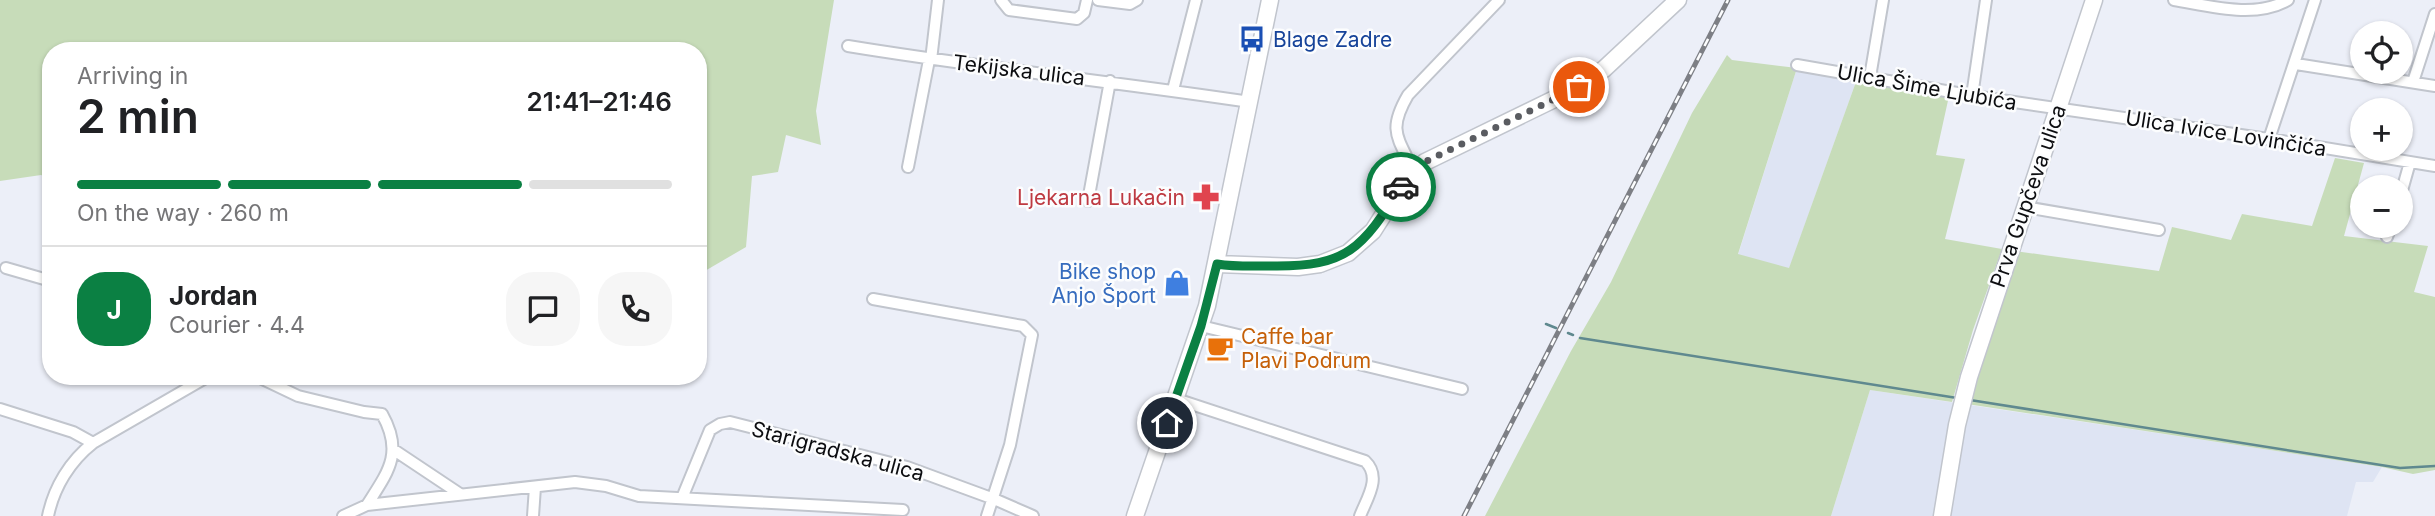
<!DOCTYPE html>
<html lang="en">
<head>
<meta charset="utf-8">
<style>
  body { margin:0; font-family:Inter,sans-serif; background:#f6f6f6; color:#202124; height:100vh; display:flex; flex-direction:column; font-size:26px; white-space:nowrap }
  * { box-sizing:border-box; margin:0 }
  p { font-size:23px; color:#757577 }
  .icon { flex:none; width:38px; height:38px; fill:none; stroke:currentColor; stroke-width:2; stroke-linecap:round; stroke-linejoin:round }
  .map { position:relative; flex:1; overflow:hidden }
  .panel { position:absolute; left:42px; top:42px; width:665px; height:343px; display:flex; flex-direction:column; background:#fff; border-radius:28px; box-shadow:0 2px 5px #0004 }
  .panel>* { flex:none }
  .buttons { position:absolute; left:2350px; top:21px; display:grid; gap:14px }
  .buttons a { display:grid; place-items:center; width:63px; height:63px; border-radius:50%; background:#fff; box-shadow:0 2px 5px #0004; font-size:35px }
  .pin { position:absolute; display:grid; place-items:center; width:60px; height:60px; color:#fff; margin:-30px; border:4px solid #fff; border-radius:50%; box-shadow:0 2px 7px #0007 }
  .courier { position:absolute; display:grid; place-items:center; width:70px; height:70px; margin:-35px; border:5px solid #0b8043; border-radius:50%; background:#fff; color:#222; box-shadow:0 2px 9px #0007 }
  .overview em { font-style:normal; font-weight:600 }
  .overview div { display:flex; flex-direction:column-reverse }
  .overview { display:flex; align-items:center; justify-content:space-between; height:119px; padding:0 35px }
  h1 { font-size:46px; font-weight:600; line-height:52px }
  .bar { display:grid; grid-template-columns:repeat(4,1fr); gap:10px 7px; align-content:center; height:84px; padding:0 35px }
  .bar i { height:9px; border-radius:5px; background:#e0e0e0 }
  .bar .on { background:#0b8043 }
  .bar p { grid-column:span 4 }
  .line { display:flex; align-items:center; gap:18px; padding:0 35px; border-top:2px solid #e0e0e0 }
  .line div { flex:1 }
  .round { display:grid; place-items:center; flex:none; width:74px; height:74px; border-radius:28px; background:#f6f6f6 }
  .map>svg:first-child { display:block }
</style>
</head>
<body>
<div class="map">
<svg width="2435" height="516" viewBox="0 0 2435 516">
  <rect width="100%" height="100%" fill="#eceff8"/>
  <path fill="#dee4f3" d="M1797 68 1857 79 1789 269 1738 255Z
    M1870 390 2382 467 2373 482H2356L2347 516H1831Z"/>
  <path fill="#c7dcb9" d="M0 0H834L816 111 821 145 786 135 778 172 752 176 746 247 698 275V51H51V179L41 175 0 181Z
    M1727 55 1732 60 1797 68 1738 254 1789 268 1857 79 1949 96 1936 155 1965 159 1945 239 2002 249 1973 330 1952 402 1870 390 1831 516H1485L1571 351 1611 282 1692 113Z
    M2335 158 2364 163 2344 236 2428 246 2414 292 2435 297V470L2413 474 2382 467 1967 404 2015 251 2159 271 2172 227 2231 240 2242 214 2312 226Z"/>
  <g fill="none" stroke-linecap="round" stroke-linejoin="round">
    <path stroke="#5f898f" stroke-width="2.5" d="M1546 324 1556 328
      M1568 333 1573 335
      M1580 338 1957 398
      M1970 400 2400 468 2435 466"/>
    <g stroke="#c1c5cd" stroke-width="14">
      <path id="street" d="M1001 0 1009 10 1077 19 1084 13 1087 0
        M1098 0 1130 4 1137 0
        M2174 0C2210 6 2255 19 2288 0
        M848 46C982 68 1116 82 1250 102
        M931 60 938 0
        M2296 64 2435 86
        M1797 65 1980 97 2282 141 2435 166
        M1872 77 1871 71 1883 0
        M2413 82 2435 14
        M1173 90 1196 0
        M1972 96 1986 0
        M2269 139 2315 0
        M908 167 929 60
        M1414 172C1398 137 1387 131 1408 95L1499 0
        M2401 194 2410 162
        M1088 201 1110 81
        M2025 207 2159 230
        M2387 237 2391 226
        M6 268 51 281
        M873 299 1023 326 1032 335 1010 445 987 516
        M1201 326 1462 389
        M256 376 298 396 364 412 382 414C404 453 388 472 367 505
        M1176 399 1365 461C1382 477 1367 498 1360 516
        M0 409 73 432 93 443
        M394 450 460 494
        M682 498 710 430 720 424 730 422 907 467 994 499 1033 516
        M48 516C54 487 70 461 93 443L209 376
        M343 516 367 505 575 482 606 486 639 496 903 510
        M533 516 535 487"/>
    </g>
    <g stroke="#c1c5cd" stroke-width="19">
      <path id="secondary" d="M1217 264 1298 267 1320 264 1348 253 1373 231 1401 187 1425 162 1579 87 1604 69 1678 0
        M1135 516 1207 306 1270 0
        M1942 516 1957 425 1969 377 2094 0"/>
    </g>
    <use href="#street" stroke="#fff" stroke-width="10"/>
    <use href="#secondary" stroke="#fff" stroke-width="16"/>
    <g stroke="#7d7f85" stroke-width="5">
      <path id="rail" d="M1464 516 1728 0"/>
    </g>
    <use href="#rail" stroke="#fcfdfe" stroke-width="2.5" stroke-dasharray="8" stroke-linecap="butt"/>
  </g>
  <g fill="none" stroke-linecap="round" stroke-linejoin="round">
    <path stroke="#5a5c61" stroke-width="7" stroke-dasharray="0 12.6" d="M1401 187 1425 162 1579 87"/>
    <path stroke="#0b8043" stroke-width="9" d="M1167 423 1201 326 1217 264C1235 267 1254 266 1272 266 1348 267 1362 248 1401 187"/>
  </g>
  <defs>
    <g id="bus-bare" transform="scale(2.1)"><path d="M-5-6H5V4H4V6H2V4H-2V6H-4V4H-5ZM-3.5-4V0h7V-4ZM-3.5 1.2v1.5H-2V1.2ZM2 1.2v1.5H3.5V1.2Z" fill="#1a4fb4" stroke="#fcfdfe" stroke-width="2.5" paint-order="stroke"/></g>
    <g id="pharmacy-bare" transform="scale(2.1)"><path d="M-2-6h4v4h4v4h-4v4h-4v-4h-4v-4h4Z" fill="#e0444e" stroke="#fcfdfe" stroke-width="2.5" paint-order="stroke"/></g>
    <g id="shop-bare" transform="scale(2.1)"><path d="M-5-2.5h2.3a2.7 3.5 0 0 1 5.4 0H5L5.5 6h-11ZM-1.5-2.5h3a1.5 2.3 0 0 0-3 0Z" fill="#3f7fe0" stroke="#fcfdfe" stroke-width="2.5" paint-order="stroke"/></g>
    <g id="cafe-bare" transform="scale(2.1)"><path d="M-5.5-4.5H6V0H3Q3 3.5 0 3.5H-2.5Q-5.5 3.5-5.5 0ZM3-3.2v2h1.7v-2ZM-6 4.5H4V6H-6Z" fill="#e8710a" stroke="#fcfdfe" stroke-width="2.5" paint-order="stroke"/></g>
  </defs>
  <g fill-rule="evenodd">
    <use href="#bus-bare" x="1252" y="39"/>
    <use href="#pharmacy-bare" x="1206" y="197"/>
    <use href="#shop-bare" x="1177" y="283"/>
    <use href="#cafe-bare" x="1220" y="348"/>
  </g>
  <g text-anchor="middle" dominant-baseline="central" stroke-width="5" stroke-linejoin="round" paint-order="stroke">
    <g font-size="21" fill="#164399" stroke="#fcfdfe" text-anchor="start">
      <text x="1273" y="39">Blage Zadre</text>
    </g>
    <g font-size="21" fill="#0c0d10" stroke="#fcfdfe">
      <text transform="translate(1019 70) rotate(7)">Tekijska ulica</text>
      <text transform="translate(1927 87) rotate(10)">Ulica Šime Ljubića</text>
      <text transform="translate(2226 133) rotate(9)">Ulica Ivice Lovinčića</text>
      <text transform="translate(2028 196) rotate(-71)">Prva Gupčeva ulica</text>
      <text transform="translate(838 451) rotate(15)">Starigradska ulica</text>
    </g>
    <g font-size="21" fill="#be3a42" stroke="#fcfdfe" text-anchor="end">
      <text x="1185" y="197">Ljekarna Lukačin</text>
    </g>
    <g font-size="21" fill="#366cbe" stroke="#fcfdfe" text-anchor="end">
      <text x="1156" y="271">Bike shop<tspan x="1156" dy="24">Anjo Šport</tspan></text>
    </g>
    <g font-size="21" fill="#c56008" stroke="#fcfdfe" text-anchor="start">
      <text x="1241" y="336">Caffe bar<tspan x="1241" dy="24">Plavi Podrum</tspan></text>
    </g>
  </g>
</svg>
<div class="buttons">
<a><svg class="icon" aria-label="locate" viewBox="0 0 24 24"><circle cx="12" cy="12" r="6"/><path d="M12 2v4M12 18v4M2 12h4M18 12h4"/></svg></a>
<a>+</a>
<a>−</a>
</div>
<div class="pin" style="left:1579px;top:87px;background:#ea580c"><svg class="icon" aria-label="bag" viewBox="0 0 24 24"><path d="M5 8h14l-1 12H6zM9 8a3 3 0 0 1 6 0"/></svg></div>
<div class="pin" style="left:1167px;top:423px;background:#1f2937"><svg class="icon" aria-label="home" viewBox="0 0 24 24"><path d="M3 11l9-7 9 7M6 9v11h12V9"/></svg></div>
<div class="courier" style="left:1401px;top:187px"><svg class="icon" aria-label="car" viewBox="0 0 24 24"><path d="M5 17H2v-5l4-1 3-4h7l3 4 3 1v5h-3M9 17h6M6 11h13"/><circle cx="7" cy="17" r="2"/><circle cx="17" cy="17" r="2"/></svg></div>
<section class="panel">
<div class="overview"><div><h1>2 min</h1><p>Arriving in</p></div><em>21:41–21:46</em></div>
<div class="bar"><i class="on"></i><i class="on"></i><i class="on"></i><i></i><p>On the way · 260 m</p></div>
<div class="line" style="height:126px"><b class="round" style="background:#0b8043;color:#fff">J</b><div><b>Jordan</b><p>Courier · 4.4</p></div><a class="round"><svg class="icon" aria-label="chat" viewBox="0 0 24 24"><path d="M4 5h16v11H9l-5 4z"/></svg></a><a class="round"><svg class="icon" aria-label="phone" viewBox="0 0 24 24"><path d="M5 4h4l2 5-3 2q2 4 5 5l2-3 5 2v4C11 20 4 13 5 4z"/></svg></a></div>
</section>
</div>
</body>
</html>
